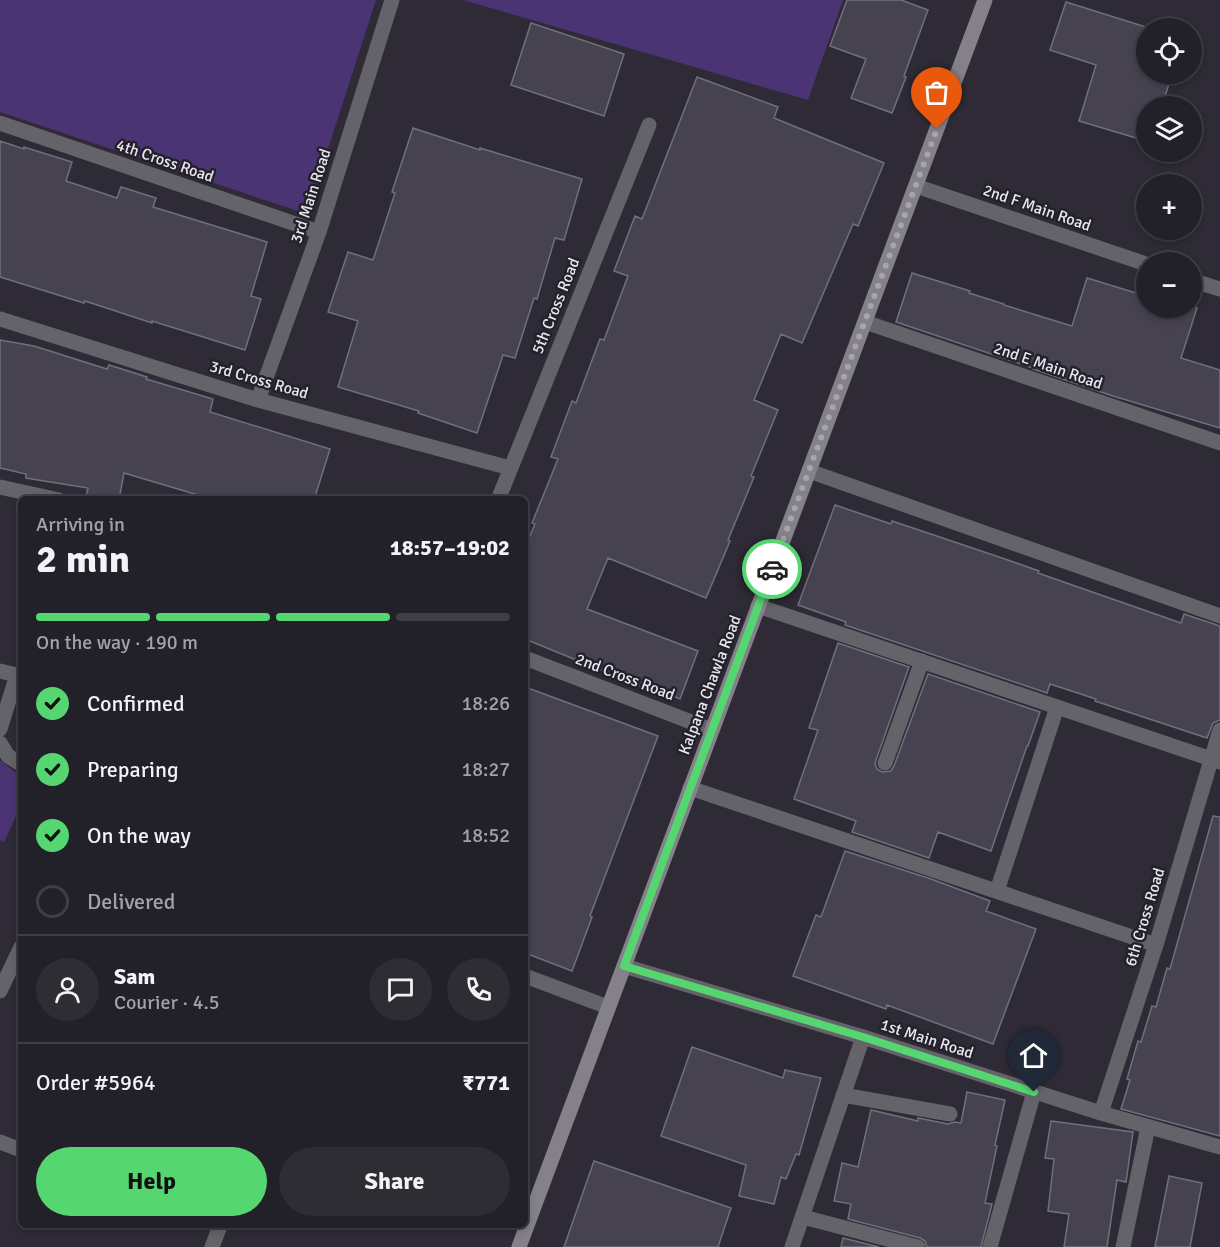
<!DOCTYPE html>
<html lang="en">
<head>
<meta charset="utf-8">
<style>
  body { margin:0; font-family:Signika,sans-serif; background:#2e2d34; color:#f1f3f6; height:100vh; display:flex; flex-direction:column; font-size:22px; white-space:nowrap }
  * { box-sizing:border-box; margin:0 }
  p { font-size:20px; color:#a2a3a8 }
  .icon { flex:none; width:33px; height:33px; fill:none; stroke:currentColor; stroke-width:2; stroke-linecap:round; stroke-linejoin:round }
  .map { position:relative; flex:1; overflow:hidden }
  .sheet { position:absolute; left:18px; top:496px; width:510px; height:732px; display:flex; flex-direction:column; background:#222028; border-radius:9px; box-shadow:0 3px 9px #0003,0 0 0 2px #3f3e45 }
  .sheet>* { flex:none }
  .tools { position:absolute; left:1136px; top:18px; display:grid; gap:12px }
  .tools a { display:grid; place-items:center; width:66px; height:66px; border-radius:50%; background:#222028; box-shadow:0 3px 9px #0003,0 0 0 2px #3f3e45; font-size:30px }
  .pin { position:absolute; display:grid; place-items:center; width:51px; height:51px; color:#fff; margin:-62px -26px; border-radius:50% 50% 50% 0; rotate:-45deg; box-shadow:0 0 6px #0007 }
  .pin .icon { rotate:45deg }
  .courier { position:absolute; display:grid; place-items:center; width:60px; height:60px; margin:-30px; border:4px solid #55d671; border-radius:50%; background:#fff; color:#222; box-shadow:0 2px 8px #0007 }
  .headline em { font-style:normal; font-weight:700 }
  .headline div { display:flex; flex-direction:column-reverse }
  .headline { display:flex; align-items:center; justify-content:space-between; height:102px; padding:0 18px }
  h1 { font-size:39px; font-weight:700; line-height:45px }
  .bar { display:grid; grid-template-columns:repeat(4,1fr); gap:9px 6px; align-content:center; height:72px; padding:0 18px }
  .bar i { height:8px; border-radius:4px; background:#3f3e45 }
  .bar .active { background:#55d671 }
  .bar p { grid-column:span 4 }
  .line { display:flex; align-items:center; gap:15px; padding:0 18px; border-top:2px solid #3f3e45 }
  .line div { flex:1 }
  .round { display:grid; place-items:center; flex:none; width:63px; height:63px; border-radius:32px; background:#2e2d34 }
  ol { padding:0 18px; list-style:none }
  li { display:flex; align-items:center; gap:18px; height:66px }
  li p { margin-inline-start:auto }
  li .icon { padding:6px; border-radius:50%; background:#55d671; color:#111; stroke-width:4 }
  li:last-child { color:#a2a3a8 }
  li i { width:33px; height:33px; border:3px solid #3f3e45; border-radius:50% }
  .cta { display:flex; gap:12px; margin-top:auto; padding:12px 18px }
  .cta a { flex:1; height:69px; border-radius:36px; background:#55d671; color:#111; font-size:24px; font-weight:700; line-height:69px; text-align:center }
  .cta a+a { background:#2e2d34; color:#f1f3f6 }
  .map>svg:first-child { display:block }
</style>
</head>
<body>
<div class="map">
<svg width="1220" height="1247" viewBox="0 0 1220 1247">
  <rect width="100%" height="100%" fill="#2e2a36"/>
  <path fill="#4b3473" d="M0 0H376L307 214 0 112Z
    M463 0H843L808 100Z
    M0 760 21 777V805L4 842 0 840Z"/>
  <path fill="#46424f" stroke="#726f7c" stroke-width="1.5" d="M847 0H901L928 10 904 76 906 77 892 113 851 98 866 59 830 46Z
    M1066 2 1146 27V74H1172L1162 106H1146V141L1079 121 1096 65 1050 50Z
    M531 23 624 54 604 116 511 85Z
    M697 77 778 107 774 118 884 163 858 226 853 224 802 343 781 334 754 400 778 410 751 476 754 477 728 540 730 541 706 598 608 558 587 609 698 651 680 699 673 696 671 699 525 639V548L535 524 532 523 558 459 551 457 572 401 576 403 600 339 604 340 628 276 614 271 635 216 642 219Z
    M413 128 480 150V148L582 179 564 240 555 238 537 299 534 298 515 358 503 355 477 433 418 413 419 411 338 387 358 321 328 312 348 252 373 260 395 193 392 192Z
    M0 141 24 149V147L72 162 66 181 117 198 121 187 156 198 153 207 267 242 251 296 261 299 245 350 152 321V323L85 301 84 303 0 277Z
    M912 273 970 291 969 293 1004 304V305L1072 326 1087 278 1146 296V308H1197L1181 358 1220 370V428L1113 396 1033 369V368L896 322Z
    M0 340 34 346 107 369 109 365 147 377 146 379 213 399 210 412 330 449 314 500H196L198 495 124 473 119 500H106L86 496 88 488 26 478V474L0 468Z
    M835 505 891 524 892 521 1002 558 1039 571 1038 573 1181 623 1184 614 1220 626V720L1213 723 1207 738 1095 701 1096 699 1050 684 1047 693 845 625 846 622 798 605Z
    M838 643 909 667 876 760 875 764 877 769 882 772 891 771 894 766 928 674 1040 712 1028 746H1027L991 851 938 832 929 858 852 832 856 821 794 799 818 730 809 728Z
    M525 687 658 736 590 916 592 917 572 971 525 953Z
    M1213 816 1220 817V1136L1121 1109 1130 1080 1127 1079 1138 1041 1141 1042 1152 1006 1156 1007 1167 968 1170 969Z
    M845 851 931 879 990 901 986 911 1036 929 993 1044 887 1005 886 1009 793 976 816 915 821 917Z
    M692 1047 783 1078 785 1070 821 1078 799 1155 796 1154 786 1179 781 1177 774 1204 739 1196 746 1165 661 1136Z
    M967 1092 1005 1100 995 1145 997 1146 985 1203 992 1204 981 1247H927L925 1241 920 1238 848 1219 851 1204 834 1201 842 1163 858 1167 871 1110 918 1121V1118L948 1124 955 1122 961 1123Z
    M1051 1121 1133 1132 1126 1182 1117 1180 1107 1247H1064L1069 1214 1048 1211 1054 1159 1045 1158Z
    M594 1161 731 1208 718 1247H564Z
    M1169 1176 1202 1183 1190 1247H1155Z
    M843 1238 879 1247H841Z"/>
  <g fill="none" stroke-linecap="round" stroke-linejoin="round">
    <path stroke="#646369" stroke-width="15" d="M0 123 319 232
      M916 186 1146 264
      M1191 280 1220 289
      M0 319 258 400 510 468
      M865 322 1220 443
      M258 400 319 232 392 0
      M809 471 1220 616
      M0 487 59 500
      M498 500 649 125
      M758 606 1220 762
      M525 658 712 730
      M0 671 17 675 0 729
      M0 743 8 756 21 764
      M885 763 922 661
      M690 788 1156 945
      M997 891 1057 707
      M624 966 863 1037 1101 1113 1220 1147
      M525 976 608 1007
      M0 991 21 947
      M843 1095 950 1114
      M1101 1113 1156 945 1220 730
      M0 1142 21 1150
      M803 1217 918 1247
      M212 1247 220 1226
      M792 1247 863 1037
      M990 1247 1034 1092
      M1123 1247 1148 1127"/>
    <path stroke="#84818b" stroke-width="15" d="M519 1247 985 0"/>
  </g>
  <g fill="none" stroke-linecap="round" stroke-linejoin="round">
    <path stroke="#a7a4ae" stroke-width="6" stroke-dasharray="0 10.8" d="M772 569 937 129"/>
    <path stroke="#55d671" stroke-width="8" d="M772 569 624 966 863 1037 1034 1092"/>
  </g>
  <g text-anchor="middle" dominant-baseline="central" stroke-width="5" stroke-linejoin="round" paint-order="stroke">
    <g font-size="16" fill="#e8e6ee" stroke="#24212c">
      <text transform="translate(165 161) rotate(19)">4th Cross Road</text>
      <text transform="translate(311 196) rotate(-72)">3rd Main Road</text>
      <text transform="translate(1037 208) rotate(19)">2nd F Main Road</text>
      <text transform="translate(556 306) rotate(-68)">5th Cross Road</text>
      <text transform="translate(1048 366) rotate(19)">2nd E Main Road</text>
      <text transform="translate(259 380) rotate(16)">3rd Cross Road</text>
      <text transform="translate(625 677) rotate(21)">2nd Cross Road</text>
      <text transform="translate(710 685) rotate(-69)">Kalpana Chawla Road</text>
      <text transform="translate(1145 917) rotate(-73)">6th Cross Road</text>
      <text transform="translate(927 1039) rotate(18)">1st Main Road</text>
    </g>
  </g>
</svg>
<div class="tools">
<a><svg class="icon" aria-label="locate" viewBox="0 0 24 24"><circle cx="12" cy="12" r="6"/><path d="M12 2v4M12 18v4M2 12h4M18 12h4"/></svg></a>
<a><svg class="icon" aria-label="layers" viewBox="0 0 24 24"><path d="M12 4l9 5-9 5-9-5zM3 14l9 5 9-5"/></svg></a>
<a>+</a>
<a>−</a>
</div>
<div class="pin" style="left:937px;top:129px;background:#ea580c"><svg class="icon" aria-label="bag" viewBox="0 0 24 24"><path d="M5 8h14l-1 12H6zM9 8a3 3 0 0 1 6 0"/></svg></div>
<div class="pin" style="left:1034px;top:1092px;background:#1f2937"><svg class="icon" aria-label="home" viewBox="0 0 24 24"><path d="M3 11l9-7 9 7M6 9v11h12V9"/></svg></div>
<div class="courier" style="left:772px;top:569px"><svg class="icon" aria-label="car" viewBox="0 0 24 24"><path d="M5 17H2v-5l4-1 3-4h7l3 4 3 1v5h-3M9 17h6M6 11h13"/><circle cx="7" cy="17" r="2"/><circle cx="17" cy="17" r="2"/></svg></div>
<section class="sheet">
<div class="headline"><div><h1>2 min</h1><p>Arriving in</p></div><em>18:57–19:02</em></div>
<div class="bar"><i class="active"></i><i class="active"></i><i class="active"></i><i></i><p>On the way · 190 m</p></div>
<ol>
<li><svg class="icon" aria-label="check" viewBox="0 0 24 24"><path d="M5 12l5 5 9-10"/></svg>Confirmed<p>18:26</p></li>
<li><svg class="icon" aria-label="check" viewBox="0 0 24 24"><path d="M5 12l5 5 9-10"/></svg>Preparing<p>18:27</p></li>
<li><svg class="icon" aria-label="check" viewBox="0 0 24 24"><path d="M5 12l5 5 9-10"/></svg>On the way<p>18:52</p></li>
<li><i></i>Delivered</li>
</ol>
<div class="line" style="height:108px"><a class="round"><svg class="icon" aria-label="person" viewBox="0 0 24 24"><circle cx="12" cy="8" r="4"/><path d="M4 21q1-7 8-7t8 7"/></svg></a><div><b>Sam</b><p>Courier · 4.5</p></div><a class="round"><svg class="icon" aria-label="chat" viewBox="0 0 24 24"><path d="M4 5h16v11H9l-5 4z"/></svg></a><a class="round"><svg class="icon" aria-label="phone" viewBox="0 0 24 24"><path d="M5 4h4l2 5-3 2q2 4 5 5l2-3 5 2v4C11 20 4 13 5 4z"/></svg></a></div>
<div class="line" style="height:78px"><div>Order #5964</div><b>₹771</b></div>
<div class="cta"><a>Help</a><a>Share</a></div>
</section>
</div>
</body>
</html>
